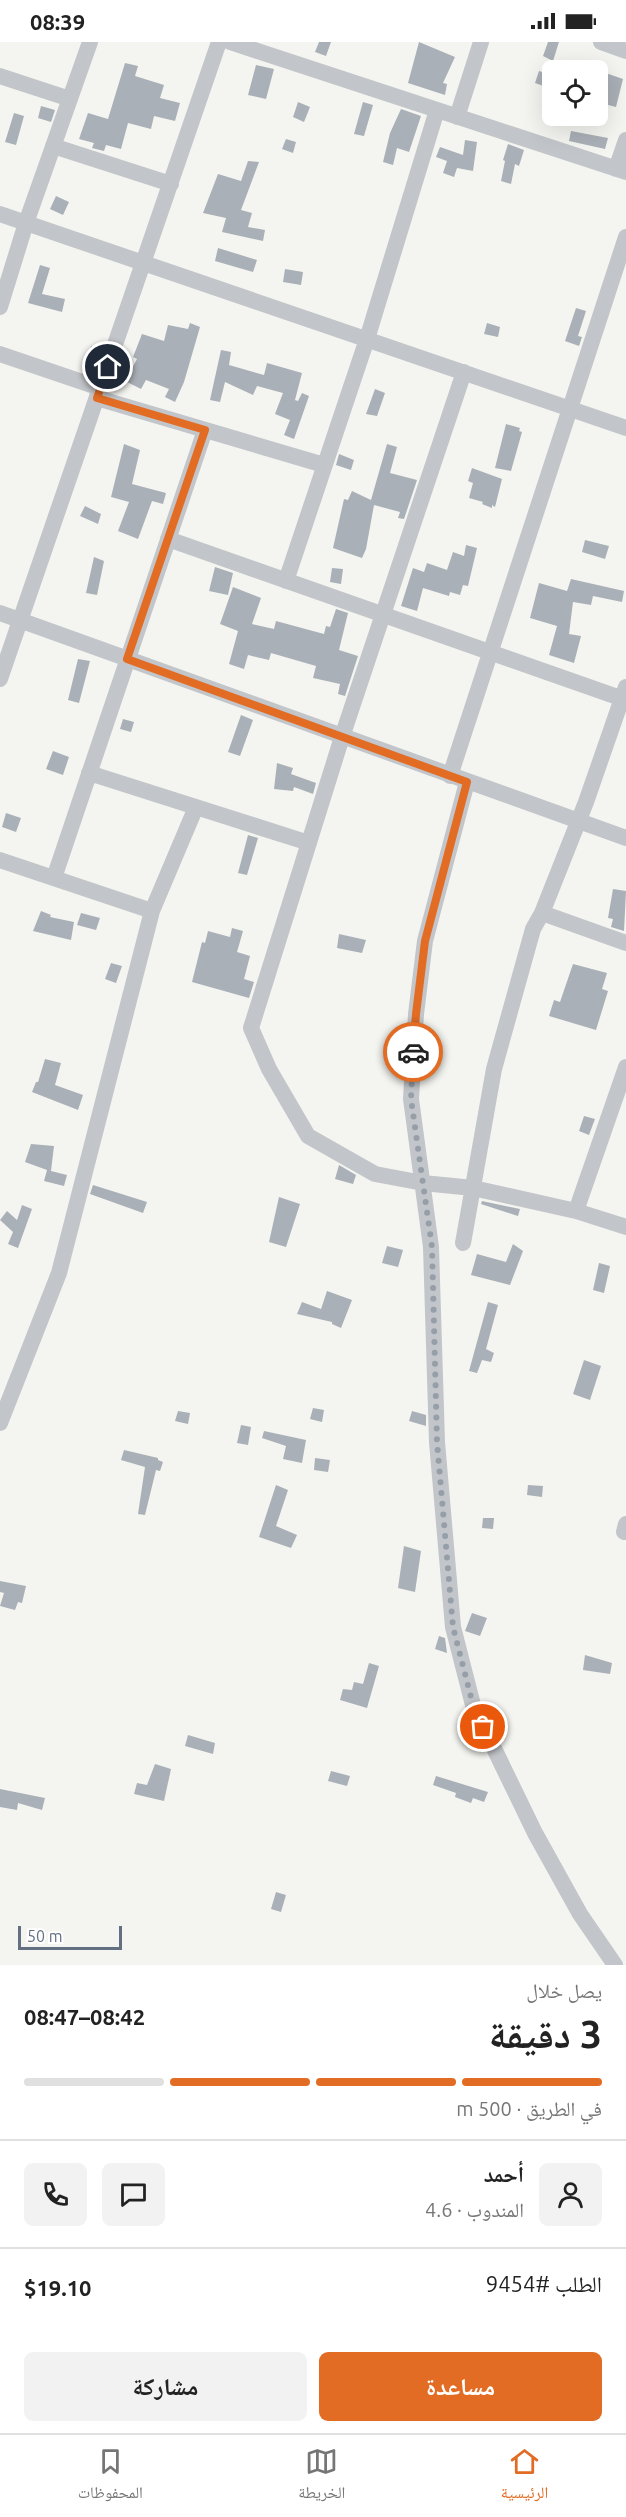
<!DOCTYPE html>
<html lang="ar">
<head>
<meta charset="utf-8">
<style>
  body { margin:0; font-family:Ubuntu,"Noto Naskh Arabic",sans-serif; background:#f2f2f2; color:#222; direction:rtl; height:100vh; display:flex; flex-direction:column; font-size:22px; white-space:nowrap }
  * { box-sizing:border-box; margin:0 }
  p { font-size:20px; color:#767676 }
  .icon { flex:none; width:33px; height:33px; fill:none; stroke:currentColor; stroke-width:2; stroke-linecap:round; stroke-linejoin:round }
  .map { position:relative; height:1923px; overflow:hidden; direction:ltr }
  .sheet { display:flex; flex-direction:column; background:#fff; flex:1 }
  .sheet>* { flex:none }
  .fabs { position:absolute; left:542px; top:18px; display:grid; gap:12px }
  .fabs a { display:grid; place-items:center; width:66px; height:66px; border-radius:9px; background:#fff; box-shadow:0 6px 24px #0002; font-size:30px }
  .scale { position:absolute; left:18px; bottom:15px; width:104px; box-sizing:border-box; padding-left:6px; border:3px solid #637082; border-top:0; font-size:16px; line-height:21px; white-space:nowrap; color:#637082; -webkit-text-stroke:4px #fff; paint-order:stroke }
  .pin { position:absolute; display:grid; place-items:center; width:51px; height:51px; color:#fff; margin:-26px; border:3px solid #fff; border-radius:50%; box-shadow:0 2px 6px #0007 }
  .courier { position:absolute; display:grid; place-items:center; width:60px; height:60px; margin:-30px; border:4px solid #e26c23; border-radius:50%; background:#fff; color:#222; box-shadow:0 2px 8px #0007 }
  .overview em { font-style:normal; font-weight:700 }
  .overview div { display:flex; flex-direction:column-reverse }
  .overview { display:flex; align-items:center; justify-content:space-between; height:102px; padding:0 24px }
  h1 { font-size:39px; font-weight:700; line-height:45px }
  .bar { display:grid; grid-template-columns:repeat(4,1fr); gap:9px 6px; align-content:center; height:72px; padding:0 24px }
  .bar i { height:8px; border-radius:4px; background:#e0e0e0 }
  .bar .current { background:#e26c23 }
  .bar p { grid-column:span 4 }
  .line { display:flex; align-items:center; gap:15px; padding:0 24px; border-top:2px solid #e0e0e0 }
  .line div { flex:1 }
  .round { display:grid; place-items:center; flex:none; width:63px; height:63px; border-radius:9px; background:#f2f2f2 }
  .primary-button { display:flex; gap:12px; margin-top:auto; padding:12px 24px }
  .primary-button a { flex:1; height:69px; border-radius:9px; background:#e26c23; color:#fff; font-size:24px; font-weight:700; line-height:69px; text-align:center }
  .primary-button a+a { background:#f2f2f2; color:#222 }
  .status { display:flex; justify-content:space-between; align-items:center; height:42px; padding:0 30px; background:#fff; direction:ltr }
  .status svg { height:16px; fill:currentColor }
  .tab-bar { display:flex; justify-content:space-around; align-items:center; height:84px; border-top:2px solid #e0e0e0; background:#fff; font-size:16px; color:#767676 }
  .tab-bar a { display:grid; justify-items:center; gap:3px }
  .tab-bar .current { color:#e26c23 }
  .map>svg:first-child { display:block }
</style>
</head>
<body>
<div class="status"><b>08:39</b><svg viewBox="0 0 49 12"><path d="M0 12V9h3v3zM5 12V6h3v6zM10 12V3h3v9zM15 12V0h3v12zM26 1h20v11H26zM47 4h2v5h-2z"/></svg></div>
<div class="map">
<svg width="626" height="1923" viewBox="0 0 626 1923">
  <rect width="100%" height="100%" fill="#f4f5f0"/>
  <path fill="#aab0b7" d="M319 0H331L326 14 315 10Z
    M419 0 455 15 443 41 447 42 445 53 408 41Z
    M548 0H559L553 19 543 14Z
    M125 21 138 24 135 34 164 43 160 56 180 61 175 79 154 74 151 87 128 81 121 107 106 103 104 109 92 106 94 101 79 97 88 71 108 77Z
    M256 23 274 27 266 57 248 53Z
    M597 28 623 37 616 65 597 60Z
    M539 29 552 33V47L535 41Z
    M298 60 310 65 304 80 293 75Z
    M363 60 373 63 364 94 354 92Z
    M41 64 55 68 51 80 38 76Z
    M401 67 421 74 409 110 397 106 393 123 383 120 390 91Z
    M14 71 24 74 16 103 5 100Z
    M571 89 608 96 605 107 569 99Z
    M286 97 296 100 293 111 282 107Z
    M465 98 477 100 473 129 457 126 454 135 443 131 447 119 436 115 440 105 463 113Z
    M508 102 524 108 519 124 515 122 511 142 501 139 505 119 503 118Z
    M248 119 259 120 241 168 252 171 248 185 265 188 263 199 222 190 226 176 203 171 218 132 241 139Z
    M56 154 69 160 63 173 50 167Z
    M218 206 257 218 253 230 215 219Z
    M40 223 50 226 42 252 65 257 62 270 28 261Z
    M285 227 303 230 301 243 283 240Z
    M576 266 586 269 578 294 582 295 579 304 565 299Z
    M190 281 200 285 184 340 175 360 165 355 169 347 146 338 141 347 125 339 137 317 133 315 142 292 164 299 168 283 188 287Z
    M487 281 500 285 498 295 484 292Z
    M91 304 102 308 98 319 88 316Z
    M221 308 231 310 229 323 264 333 267 321 302 331 295 358 298 359 302 351 309 354 294 397 284 393 290 378 275 372 283 351 257 344 253 353 225 340 220 360 210 358Z
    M375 347 385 351 377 374 366 372Z
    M506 382 520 386 519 389 522 390 511 429 495 426Z
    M124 402 140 408 132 442 166 451 163 462 152 459 138 497 118 489 129 460 111 455Z
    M387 402 397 405 390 431 417 438 404 477 398 476 400 470 374 463 366 507 362 516 333 506 344 457 348 458 352 449 371 458Z
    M339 412 354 418 351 428 336 423Z
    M472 426 502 437 495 465 492 463V466L482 462 483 460 469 456 473 441 468 439Z
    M85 464 101 472 98 482 80 474Z
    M585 498 609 504 605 517 582 510Z
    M466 503 477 506 468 544 463 543 460 553 450 550 449 554 423 546 417 569 401 564 413 526 424 530 427 521 447 528 453 510 464 514Z
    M94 515 104 519 97 553 86 551Z
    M215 525 233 531 228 553 209 549Z
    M332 526 343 527 341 542 330 540Z
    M571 537 624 549 622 560 593 554 591 563 573 560 569 592 581 594 574 621 549 613 557 584 530 576 539 541 567 549Z
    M233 545 261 556 252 582 274 587 276 579 324 592 326 584 330 585 336 567 348 571 339 608 358 614 345 654 338 652 340 642 313 636 316 624 271 611 269 618 248 613 244 627 229 622 238 589 220 582Z
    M78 617 90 619 79 661 68 658Z
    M241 673 253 678 240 714 228 710Z
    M123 677 134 680 131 690 120 687Z
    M53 709 69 715 63 733 46 727Z
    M277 721 293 726 291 732 316 741 313 752 294 745 293 749 274 747Z
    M6 771 21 776 16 790 2 785Z
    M248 793 258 796 247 833 238 831Z
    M613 847 626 849 624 889 611 885 613 877 608 876Z
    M41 869 51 873 50 875 74 880 71 898 33 889Z
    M81 871 100 876 96 888 77 883Z
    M232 886 243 889 237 910 250 914 244 937 254 940 249 956 192 940 202 900 205 901 208 889 230 895Z
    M339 892 366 898 362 911 337 906Z
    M111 921 122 924 116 941 105 937Z
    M573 922 607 931 602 947 608 949 596 988 549 974 554 958 560 960Z
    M45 1017 61 1021 55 1043 83 1053 78 1068 32 1050 36 1040H38Z
    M584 1074 595 1077 589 1093 579 1089Z
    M31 1102 54 1104 51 1129 67 1133 64 1144 44 1139 47 1128 25 1120Z
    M339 1123 356 1133 353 1142 335 1137Z
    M93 1143 147 1160 143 1171 90 1152Z
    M279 1155 300 1162 286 1205 269 1200Z
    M482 1159 520 1167 518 1174 481 1162Z
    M22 1163 32 1167 18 1206 8 1202 13 1190 0 1178 7 1169 17 1178Z
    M513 1202 523 1209 510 1243 471 1233 477 1212 506 1220Z
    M387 1204 403 1208 398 1225 382 1221Z
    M599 1221 610 1224 604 1251 593 1248Z
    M327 1249 352 1258 341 1286 332 1282V1280L297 1272 302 1260 321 1267Z
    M488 1260 498 1263 486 1307 494 1311 491 1320 482 1318 477 1331 469 1329Z
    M584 1318 601 1324 590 1358 573 1352Z
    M313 1366 324 1368 322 1380 310 1377Z
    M178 1369 190 1371 188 1382 175 1379Z
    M412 1369 426 1373V1384L409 1379Z
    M241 1383 251 1385 248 1403 237 1401Z
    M264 1389 306 1398 302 1421 283 1417 286 1404 262 1396Z
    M124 1408 158 1416V1418L163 1420 160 1429 156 1428 145 1473 138 1472 145 1425 121 1418Z
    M315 1416 330 1418 328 1430 314 1428Z
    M276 1443 288 1448 276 1484 297 1493 291 1506 259 1495Z
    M528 1443 543 1444 542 1455 527 1453Z
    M483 1476H494L493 1487 482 1486Z
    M404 1504 421 1509 415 1550 398 1546Z
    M0 1539 26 1544 22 1561 18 1560 15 1568 0 1564 4 1551 0 1550Z
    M472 1571 487 1576 480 1594 465 1589Z
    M439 1594 445 1596 447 1611 435 1607Z
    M585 1613 612 1621 610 1632 583 1628Z
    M369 1621 379 1624 367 1666 340 1658 343 1647 352 1648 354 1640 363 1642Z
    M188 1693 215 1701 213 1712 185 1704Z
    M155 1722 171 1727 164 1759 134 1752 137 1741 147 1743Z
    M331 1729 350 1734 347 1744 328 1739Z
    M436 1734 488 1750 484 1760 473 1756 471 1761 455 1755 456 1751 433 1743Z
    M0 1747 45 1756 42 1768 18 1761 17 1768 0 1765Z
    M276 1850 286 1853 281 1870 271 1867Z"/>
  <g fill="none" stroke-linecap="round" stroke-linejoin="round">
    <path stroke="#c2c5c9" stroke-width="16" d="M230 0 626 130
      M601 0 626 9
      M0 34 70 57
      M457 75 481 0
      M53 104 171 142
      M616 127 626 98
      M0 172 626 386
      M0 265 26 181 90 0
      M0 312 100 346
      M464 330 342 695 251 986 269 1027 308 1094 375 1132 423 1141 473 1146 576 1169 626 1185
      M97 356 324 423
      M168 497 626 658
      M286 539 367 297 437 68
      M0 571 626 796
      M0 637 219 0
      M89 731 309 801
      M450 734 626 195
      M467 740 425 899 416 972 411 1057 431 1205 437 1400 453 1585 473 1663 535 1791 580 1872 615 1923
      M0 818 152 869
      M54 836 205 388
      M542 871 626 901
      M576 1169 626 1025
      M463 1201 494 1027 533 887 542 871 586 760 626 645
      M0 1381 59 1231 152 869 196 765
      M624 1490 626 1482"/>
  </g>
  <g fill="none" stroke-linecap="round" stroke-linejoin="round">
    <path stroke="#969fa8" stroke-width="6" stroke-dasharray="0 10.8" d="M413 1010 411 1057 432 1205 437 1400 453 1585 473 1663 483 1685"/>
    <path stroke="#e26c23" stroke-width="8" d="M108 325 97 356 205 388 127 617 467 740 425 899 416 972 413 1010"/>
  </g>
</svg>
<div class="fabs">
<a><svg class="icon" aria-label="locate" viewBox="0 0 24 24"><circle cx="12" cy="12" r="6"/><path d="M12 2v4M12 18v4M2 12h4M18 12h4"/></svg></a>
</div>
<div class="scale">50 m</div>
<div class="pin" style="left:483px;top:1685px;background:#ea580c"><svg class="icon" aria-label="bag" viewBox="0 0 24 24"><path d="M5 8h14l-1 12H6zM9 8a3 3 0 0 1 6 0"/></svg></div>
<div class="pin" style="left:108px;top:325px;background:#1f2937"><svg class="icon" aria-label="home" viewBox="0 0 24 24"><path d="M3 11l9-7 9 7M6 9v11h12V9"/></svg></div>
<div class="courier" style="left:413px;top:1010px"><svg class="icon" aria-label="car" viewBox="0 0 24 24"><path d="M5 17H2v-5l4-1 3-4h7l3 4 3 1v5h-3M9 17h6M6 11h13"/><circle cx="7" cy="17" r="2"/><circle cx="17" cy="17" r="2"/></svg></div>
</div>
<section class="sheet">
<div class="overview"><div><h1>3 دقيقة</h1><p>يصل خلال</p></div><em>08:42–08:47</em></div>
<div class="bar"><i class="current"></i><i class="current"></i><i class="current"></i><i></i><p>في الطريق · 500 m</p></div>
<div class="line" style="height:108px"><a class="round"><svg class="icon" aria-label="person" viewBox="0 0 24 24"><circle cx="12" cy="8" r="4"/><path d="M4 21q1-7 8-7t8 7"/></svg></a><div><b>أحمد</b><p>المندوب · 4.6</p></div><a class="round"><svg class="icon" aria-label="chat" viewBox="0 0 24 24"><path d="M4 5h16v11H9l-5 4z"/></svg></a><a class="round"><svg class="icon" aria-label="phone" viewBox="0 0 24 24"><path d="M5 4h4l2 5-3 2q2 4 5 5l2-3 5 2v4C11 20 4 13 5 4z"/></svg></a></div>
<div class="line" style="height:78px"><div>الطلب #9454</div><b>$19.10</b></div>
<div class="primary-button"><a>مساعدة</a><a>مشاركة</a></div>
</section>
<nav class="tab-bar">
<a class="current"><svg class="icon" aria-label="home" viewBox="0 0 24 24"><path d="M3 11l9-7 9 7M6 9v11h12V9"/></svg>الرئيسية</a>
<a><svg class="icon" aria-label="map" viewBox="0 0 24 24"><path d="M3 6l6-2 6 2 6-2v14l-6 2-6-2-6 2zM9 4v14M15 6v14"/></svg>الخريطة</a>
<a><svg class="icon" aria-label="saved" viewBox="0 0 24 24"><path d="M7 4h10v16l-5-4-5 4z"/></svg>المحفوظات</a>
</nav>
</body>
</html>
